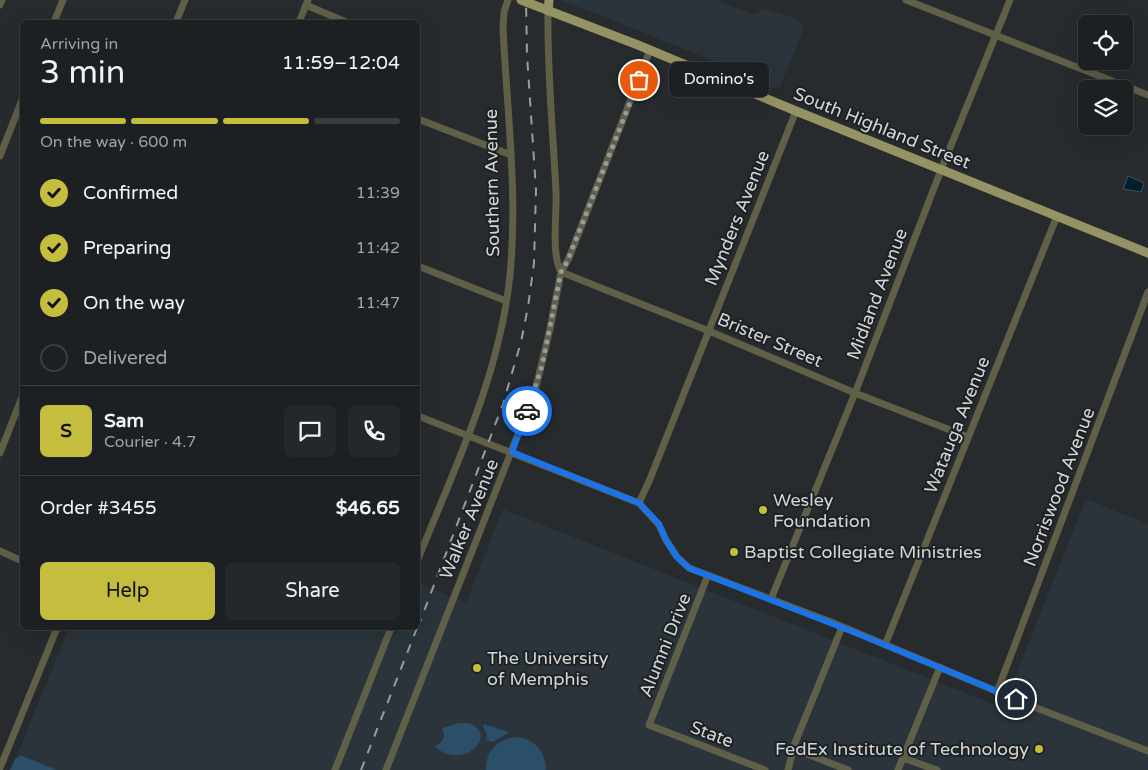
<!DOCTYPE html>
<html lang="en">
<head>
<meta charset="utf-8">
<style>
  body { margin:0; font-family:"Varela Round",sans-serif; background:#25282a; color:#f1f3f6; height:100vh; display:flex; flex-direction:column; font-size:19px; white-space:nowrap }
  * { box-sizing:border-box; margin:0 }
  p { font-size:16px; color:#a0a3a5 }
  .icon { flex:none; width:28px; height:28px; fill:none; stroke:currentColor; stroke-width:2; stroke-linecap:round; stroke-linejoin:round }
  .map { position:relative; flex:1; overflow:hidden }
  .drawer { position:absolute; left:20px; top:20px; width:400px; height:610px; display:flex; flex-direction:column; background:#1d2022; border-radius:8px; box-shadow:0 5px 20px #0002,0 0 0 1px #3b3e40 }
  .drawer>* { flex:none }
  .controls { position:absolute; left:1078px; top:15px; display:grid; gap:10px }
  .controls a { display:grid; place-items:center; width:55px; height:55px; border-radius:8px; background:#1d2022; box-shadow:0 5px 20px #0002,0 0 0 1px #3b3e40; font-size:25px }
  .pin { position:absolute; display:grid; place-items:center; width:42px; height:42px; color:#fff; margin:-21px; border:2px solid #fff; border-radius:50%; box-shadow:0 1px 5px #0007 }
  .courier { position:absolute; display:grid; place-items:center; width:50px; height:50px; margin:-25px; border:4px solid #1a73e8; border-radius:50%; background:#fff; color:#222; box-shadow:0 1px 6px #0007 }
  .bubble { position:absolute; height:35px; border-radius:8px; background:#1d2022; box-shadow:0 5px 20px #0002,0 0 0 1px #3b3e40; font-size:16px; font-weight:600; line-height:35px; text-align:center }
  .headline em { font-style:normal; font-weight:600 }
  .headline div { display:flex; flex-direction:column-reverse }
  .headline { display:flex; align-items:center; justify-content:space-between; height:85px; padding:0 20px }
  h1 { font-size:32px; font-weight:600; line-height:38px }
  .bar { display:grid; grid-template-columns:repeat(4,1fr); gap:8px 5px; align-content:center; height:60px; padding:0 20px }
  .bar i { height:6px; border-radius:4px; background:#3b3e40 }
  .bar .current { background:#c4bd3e }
  .bar p { grid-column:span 4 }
  .line { display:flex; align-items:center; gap:12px; padding:0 20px; border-top:1px solid #3b3e40 }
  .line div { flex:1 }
  .round { display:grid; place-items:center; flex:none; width:52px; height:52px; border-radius:8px; background:#25282a }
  ol { padding:0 20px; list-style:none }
  li { display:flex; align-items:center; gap:15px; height:55px }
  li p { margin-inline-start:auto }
  li .icon { padding:5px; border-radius:50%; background:#c4bd3e; color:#111; stroke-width:4 }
  li:last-child { color:#a0a3a5 }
  li i { width:28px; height:28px; border:2px solid #3b3e40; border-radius:50% }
  .action { display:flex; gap:10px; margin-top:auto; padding:10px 20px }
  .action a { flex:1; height:58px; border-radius:8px; background:#c4bd3e; color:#111; font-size:20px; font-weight:600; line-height:58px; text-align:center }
  .action a+a { background:#25282a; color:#f1f3f6 }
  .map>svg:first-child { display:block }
</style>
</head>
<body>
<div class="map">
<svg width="1148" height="770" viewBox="0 0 1148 770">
  <rect width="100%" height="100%" fill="#272b2d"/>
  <path fill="#2b343b" d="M561 0H716L755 15 763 8 799 20 803 30 779 90 767 86 766 82 590 11 561 1Z
    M1086 499 1148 524V770H11L69 628H418V583L466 603 503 509 1003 708Z"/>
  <path fill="#2b4f68" d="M459 723C464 723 470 722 475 726 495 742 457 770 435 746 443 743 446 737 442 728Z
    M484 724 508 732V733L492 742 486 740 487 735 483 726Z
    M514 737C533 737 546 751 546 770H486C485 755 494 741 514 737Z
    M20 755 57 770H10L16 757 19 758Z"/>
  <path fill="#021d2e" stroke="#415461" d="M1128 176 1144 183 1141 192 1123 189Z"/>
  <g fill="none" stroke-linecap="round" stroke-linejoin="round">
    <path stroke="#605f48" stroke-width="7" d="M906 0 1148 95
      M0 5 2 0
      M306 5 346 22
      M548 11C547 71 553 131 556 192 557 213 551 254 561 272
      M54 22 63 0
      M176 22 185 0
      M299 22 308 0
      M418 119 511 155
      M0 156 22 100
      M418 266 506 301
      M561 272 709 331 855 393 968 437
      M418 416 639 503 659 525 666 540 677 557 689 568 831 622 1034 707 1148 751
      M0 453 22 397
      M639 503 650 479 796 111
      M0 551 22 561
      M418 559C455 467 500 375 510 275 518 193 507 111 503 29L504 12 508 0
      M708 575 649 725 765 770
      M771 599 855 393 941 170 1010 0
      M885 645 1057 216
      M997 692 1148 292
      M794 749 848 770
      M903 758 937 770
      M0 768 57 628
      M335 770 391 628
      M386 770 535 391 550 329 561 272 569 258 650 50
      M788 770 795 743 842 627
      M898 770 940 667"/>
    <path stroke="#959363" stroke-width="9" d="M521 0 638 45 796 111 1148 253
      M548 11 549 0"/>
    <path stroke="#999d9e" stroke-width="2" stroke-dasharray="9 9" stroke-linecap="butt" d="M418 627 503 404 521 342 528 307 534 263 536 190 527 55 526 0
      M361 770 417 628"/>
  </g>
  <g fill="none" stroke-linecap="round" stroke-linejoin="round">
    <path stroke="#979a9c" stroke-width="5" stroke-dasharray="0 9" d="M527 411 542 366 561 272 567 262 639 80"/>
    <path stroke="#1a73e8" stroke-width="6" d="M527 411 512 452 639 503 659 524 666 540 677 557 689 568 856 633 1016 699"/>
  </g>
  <g fill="#c4bd3e" stroke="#1e2123" stroke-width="2">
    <circle cx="763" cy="510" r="5"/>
    <circle cx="734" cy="552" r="5"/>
    <circle cx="477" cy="668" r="5"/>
    <circle cx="1039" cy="749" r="5"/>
  </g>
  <g text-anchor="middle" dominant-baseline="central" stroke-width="4" stroke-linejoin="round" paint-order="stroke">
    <g font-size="18" fill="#d3d6d7" stroke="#1e2123">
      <text transform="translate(882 128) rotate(22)">South Highland Street</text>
      <text transform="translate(492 183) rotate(-91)">Southern Avenue</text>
      <text transform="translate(737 218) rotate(-68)">Mynders Avenue</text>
      <text transform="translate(877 294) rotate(-69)">Midland Avenue</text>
      <text transform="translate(770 340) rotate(23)">Brister Street</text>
      <text transform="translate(957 425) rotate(-68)">Watauga Avenue</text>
      <text transform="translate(1059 487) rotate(-69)">Norriswood Avenue</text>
      <text transform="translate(469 519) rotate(-68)">Walker Avenue</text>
      <text transform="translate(665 645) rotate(-68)">Alumni Drive</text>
      <text transform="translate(712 734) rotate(21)">State</text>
    </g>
    <g font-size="18" fill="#d3d6d7" stroke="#1e2123" text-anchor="start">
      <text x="773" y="500">Wesley<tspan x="773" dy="21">Foundation</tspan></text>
      <text x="744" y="552">Baptist Collegiate Ministries</text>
      <text x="487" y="658">The University<tspan x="487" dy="21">of Memphis</tspan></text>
      <text x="1029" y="749" text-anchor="end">FedEx Institute of Technology</text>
    </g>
  </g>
</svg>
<div class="controls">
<a><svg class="icon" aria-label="locate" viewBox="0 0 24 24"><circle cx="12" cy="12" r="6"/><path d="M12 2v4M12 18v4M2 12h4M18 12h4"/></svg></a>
<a><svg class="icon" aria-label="layers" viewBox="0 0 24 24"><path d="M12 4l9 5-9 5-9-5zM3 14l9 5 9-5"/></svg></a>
</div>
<div class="pin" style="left:639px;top:80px;background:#ea580c"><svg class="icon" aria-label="bag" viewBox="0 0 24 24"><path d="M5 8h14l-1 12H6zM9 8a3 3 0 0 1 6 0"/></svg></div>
<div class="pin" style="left:1016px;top:699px;background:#1f2937"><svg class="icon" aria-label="home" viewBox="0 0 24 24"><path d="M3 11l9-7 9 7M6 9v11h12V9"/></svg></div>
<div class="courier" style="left:527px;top:411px"><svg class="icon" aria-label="car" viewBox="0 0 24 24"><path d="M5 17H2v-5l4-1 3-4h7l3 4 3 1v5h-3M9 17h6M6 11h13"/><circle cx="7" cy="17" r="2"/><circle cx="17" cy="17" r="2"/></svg></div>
<div class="bubble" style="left:669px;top:62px;width:100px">Domino's</div>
<section class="drawer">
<div class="headline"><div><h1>3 min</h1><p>Arriving in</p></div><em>11:59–12:04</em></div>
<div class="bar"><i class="current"></i><i class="current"></i><i class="current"></i><i></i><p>On the way · 600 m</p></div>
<ol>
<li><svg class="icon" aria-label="check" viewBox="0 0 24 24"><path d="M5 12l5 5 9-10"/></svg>Confirmed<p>11:39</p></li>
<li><svg class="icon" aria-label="check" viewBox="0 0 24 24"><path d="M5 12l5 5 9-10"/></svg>Preparing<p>11:42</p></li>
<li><svg class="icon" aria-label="check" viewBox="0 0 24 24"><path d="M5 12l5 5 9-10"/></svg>On the way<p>11:47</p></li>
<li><i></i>Delivered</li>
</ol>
<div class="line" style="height:90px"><b class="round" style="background:#c4bd3e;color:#111">S</b><div><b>Sam</b><p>Courier · 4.7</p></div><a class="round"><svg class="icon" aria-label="chat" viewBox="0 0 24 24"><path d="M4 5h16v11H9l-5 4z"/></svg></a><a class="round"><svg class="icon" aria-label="phone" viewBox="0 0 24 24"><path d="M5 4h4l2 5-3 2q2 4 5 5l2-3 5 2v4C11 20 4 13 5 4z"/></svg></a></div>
<div class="line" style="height:65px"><div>Order #3455</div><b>$46.65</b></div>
<div class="action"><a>Help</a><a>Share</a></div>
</section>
</div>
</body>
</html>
